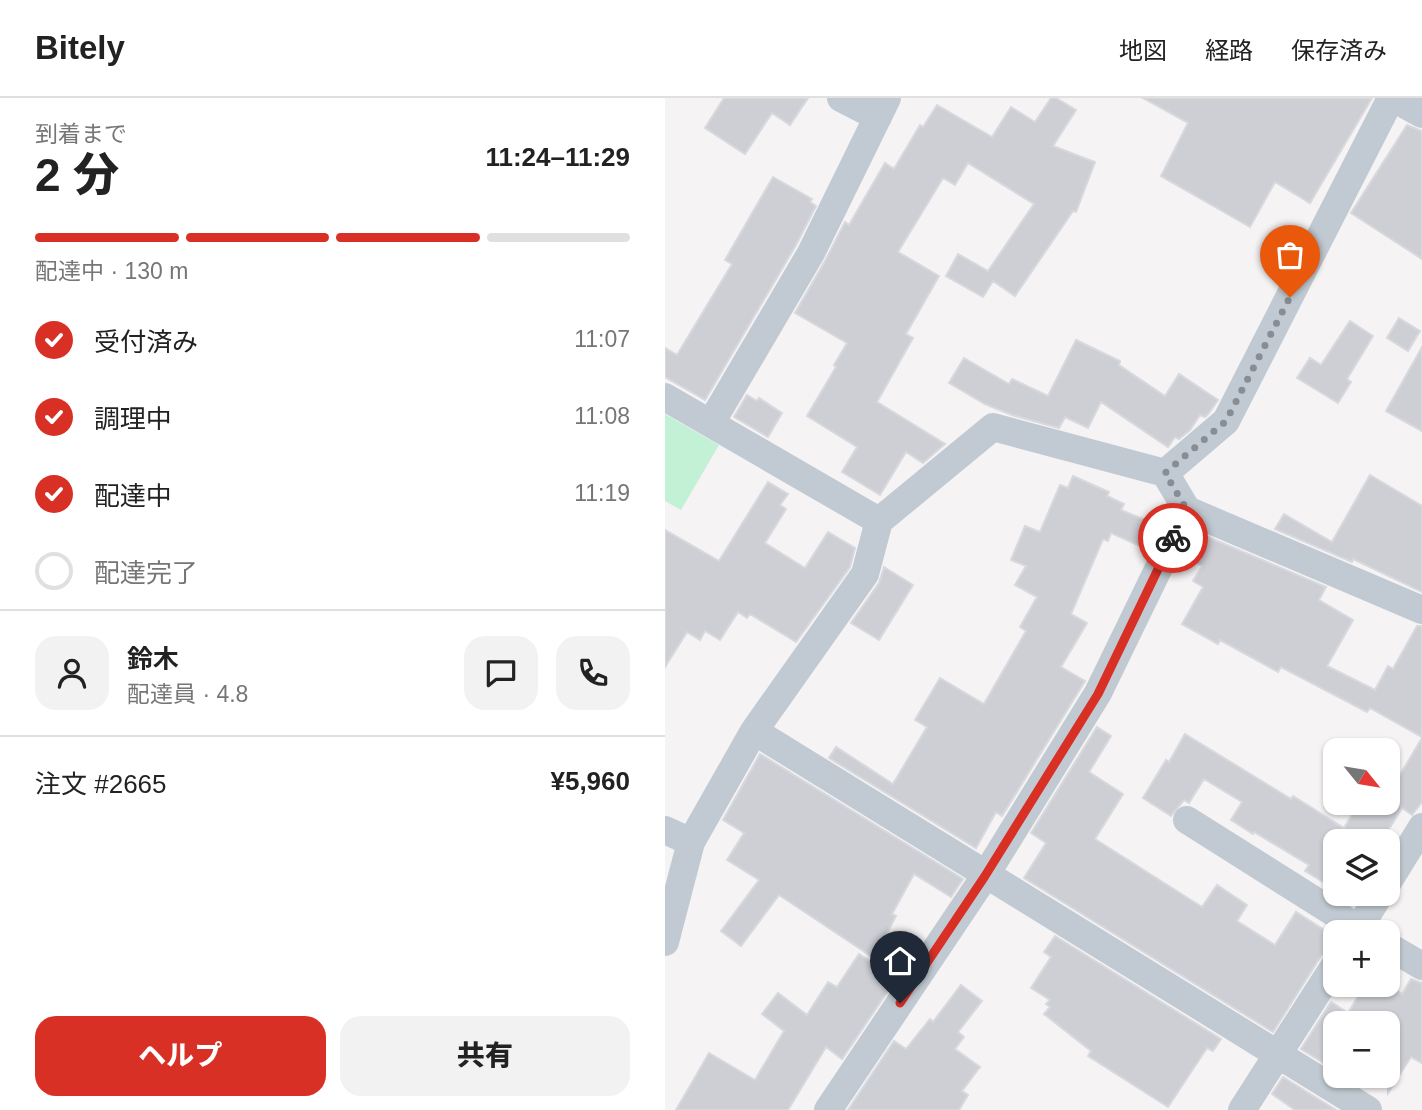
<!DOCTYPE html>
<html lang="ja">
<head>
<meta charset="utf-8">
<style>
  body { margin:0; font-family:Helvetica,"Noto Sans JP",sans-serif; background:#f2f2f2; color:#222; height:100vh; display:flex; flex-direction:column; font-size:26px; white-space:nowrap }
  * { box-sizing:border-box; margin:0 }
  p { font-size:23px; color:#767676 }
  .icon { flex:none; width:38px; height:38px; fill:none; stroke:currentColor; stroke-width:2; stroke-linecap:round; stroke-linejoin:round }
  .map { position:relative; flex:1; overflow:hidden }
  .details { display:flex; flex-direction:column; background:#fff; width:665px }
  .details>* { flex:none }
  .needle { width:46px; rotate:120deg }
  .buttons { position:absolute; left:658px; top:640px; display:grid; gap:14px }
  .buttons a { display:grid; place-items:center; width:77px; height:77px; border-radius:14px; background:#fff; box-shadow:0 2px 5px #0004; font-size:35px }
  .pin { position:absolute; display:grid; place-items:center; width:60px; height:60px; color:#fff; margin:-72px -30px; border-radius:50% 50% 50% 0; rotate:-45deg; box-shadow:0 0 7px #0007 }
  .pin .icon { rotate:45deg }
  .courier { position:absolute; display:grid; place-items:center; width:70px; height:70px; margin:-35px; border:5px solid #d93025; border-radius:50%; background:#fff; color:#222; box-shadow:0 2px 9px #0007 }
  .head em { font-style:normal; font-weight:800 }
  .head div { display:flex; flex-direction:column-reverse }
  .head { display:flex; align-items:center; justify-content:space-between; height:119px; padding:0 35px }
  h1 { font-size:46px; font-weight:800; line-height:52px }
  .bar { display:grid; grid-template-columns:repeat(4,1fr); gap:10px 7px; align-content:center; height:84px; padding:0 35px }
  .bar i { height:9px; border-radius:5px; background:#e0e0e0 }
  .bar .current { background:#d93025 }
  .bar p { grid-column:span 4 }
  .line { display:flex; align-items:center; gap:18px; padding:0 35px; border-top:2px solid #e0e0e0 }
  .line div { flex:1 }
  .round { display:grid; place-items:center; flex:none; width:74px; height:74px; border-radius:21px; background:#f2f2f2 }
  ol { padding:0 35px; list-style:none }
  li { display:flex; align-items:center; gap:21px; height:77px }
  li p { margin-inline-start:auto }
  li .icon { padding:7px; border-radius:50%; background:#d93025; color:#fff; stroke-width:4 }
  li:last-child { color:#767676 }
  li i { width:38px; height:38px; border:4px solid #e0e0e0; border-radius:50% }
  .action { display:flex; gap:14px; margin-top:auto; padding:14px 35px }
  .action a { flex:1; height:80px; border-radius:21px; background:#d93025; color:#fff; font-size:28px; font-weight:800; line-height:80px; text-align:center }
  .action a+a { background:#f2f2f2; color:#222 }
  header { display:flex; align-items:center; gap:42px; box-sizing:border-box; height:98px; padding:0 35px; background:#fff; border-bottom:2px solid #e0e0e0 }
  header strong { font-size:33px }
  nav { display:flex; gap:38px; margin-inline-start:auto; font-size:24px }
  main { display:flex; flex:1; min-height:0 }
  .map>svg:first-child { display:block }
</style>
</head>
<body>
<header>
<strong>Bitely</strong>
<nav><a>地図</a><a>経路</a><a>保存済み</a></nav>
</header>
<main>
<section class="details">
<div class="head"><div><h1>2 分</h1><p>到着まで</p></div><em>11:24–11:29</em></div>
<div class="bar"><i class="current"></i><i class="current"></i><i class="current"></i><i></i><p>配達中 · 130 m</p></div>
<ol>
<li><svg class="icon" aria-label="check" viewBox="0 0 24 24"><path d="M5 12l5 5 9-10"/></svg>受付済み<p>11:07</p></li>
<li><svg class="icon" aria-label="check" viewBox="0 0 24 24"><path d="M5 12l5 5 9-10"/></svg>調理中<p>11:08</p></li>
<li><svg class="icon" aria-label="check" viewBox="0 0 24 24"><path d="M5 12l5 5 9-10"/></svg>配達中<p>11:19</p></li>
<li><i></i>配達完了</li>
</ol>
<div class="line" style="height:126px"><a class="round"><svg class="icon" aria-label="person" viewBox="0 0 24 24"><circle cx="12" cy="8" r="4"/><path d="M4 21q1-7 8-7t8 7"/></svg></a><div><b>鈴木</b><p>配達員 · 4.8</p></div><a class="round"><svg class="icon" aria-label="chat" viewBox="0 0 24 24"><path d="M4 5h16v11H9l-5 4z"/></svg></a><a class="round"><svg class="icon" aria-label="phone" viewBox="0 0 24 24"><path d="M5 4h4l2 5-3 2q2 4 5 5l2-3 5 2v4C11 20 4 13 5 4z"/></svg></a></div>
<div class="line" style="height:91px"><div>注文 #2665</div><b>¥5,960</b></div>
<div class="action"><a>ヘルプ</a><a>共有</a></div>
</section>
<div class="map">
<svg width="757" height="1012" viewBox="0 0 757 1012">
  <rect width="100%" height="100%" fill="#f5f3f3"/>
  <path fill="#c3f1d5" d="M0 316 54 347 16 412 0 403Z"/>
  <path fill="#cdcfd5" stroke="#d7d9de" stroke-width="2" d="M59 0H143L125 27 107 15 80 56 40 30Z
    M386 0H391L411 12 388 48 430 64 411 114 408 113 350 198 328 183 318 199 281 178 293 156 323 173 369 106 303 65 290 87 278 80 233 154 274 178 241 236 248 240 212 304 280 346 258 365 241 354 215 397 177 374 192 349 142 318 171 269 169 267 182 245 130 215 160 163 180 124 184 127 220 65 229 71 255 27 258 29 272 7 327 39 346 9 370 24Z
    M478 0H707L645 105 610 84 585 129 496 78 523 25Z
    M742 27 757 33V161L686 115Z
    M108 79 147 101 145 104 151 108 131 147 40 302 0 279V250L12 257 67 166 60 162Z
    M734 220 755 233 743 253 722 240Z
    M685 223 708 238 682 281 686 284 673 305 632 280 645 260 656 267Z
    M411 242 455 263 454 267 500 298 514 276 553 302 544 315 540 319 535 317 525 332 514 341 510 339 503 349 436 304 423 330 400 319 394 330 347 317 320 306 284 285 299 260 344 286 347 281 383 298Z
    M757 249V333L721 313Z
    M82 297 92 303 94 300 117 315 103 339 69 319Z
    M705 377 757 408V494L688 461 687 464 610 431 619 416 667 444Z
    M408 378 444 394 442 398 459 406 456 412 485 424 475 448 446 435 443 443 438 441 406 516 422 525 396 569 420 583 337 718 331 714 311 750 164 660 171 649 228 686 262 629 250 622 275 580 319 606 361 533 355 529 372 499 350 487 361 468 346 462 360 428 375 434 395 387 403 390Z
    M103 384 123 396 115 407 121 411 100 445 140 470 163 434 190 450 185 469 131 544 85 516 82 520 73 514 55 542 40 533 35 542 22 534 0 569V432L54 463Z
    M543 439 661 489 654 502 688 522 662 568 710 592 723 568 728 571 752 528H757V639L705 610 702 614 616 569 613 574 555 542 553 546 517 526 538 489 528 483 537 468 530 464Z
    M219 469 248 487 214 542 186 525 214 485Z
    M432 629 446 638 424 674 458 696 430 741 537 809 552 787 582 807 572 823 610 847 631 814 670 839 668 851 656 858 608 934 359 780 381 745 366 735Z
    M520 636 626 701 628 698 679 730 694 705H728L723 702V697L757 640V704L747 717 737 710 716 744H670V768L660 785 640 773 644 767 589 734 588 736 566 722 577 704 539 681 524 705 519 702 506 718 478 700 501 662 504 664Z
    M95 656 298 781 286 799 249 776 227 816 231 818 209 860 114 797 76 848 56 833 94 782 62 762 79 735 58 722Z
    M390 838 556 941 548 953 542 950 503 1009 423 958 426 953 379 916 385 909 381 906 385 902 366 890 386 859 379 854Z
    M194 856 221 874 217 880 227 887 177 961 161 949 123 1012H11L44 955 90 982 119 933 97 916 113 895 142 917 163 884 172 889Z
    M746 881 757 885V965L746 959 723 995V926H670V972L636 951 666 904 683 915 700 887H723L737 896Z
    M296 887 317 903 293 934 299 939 290 951 315 969 297 993 303 997 294 1012H183L229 943 241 951 265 921 268 924Z
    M680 978H701L694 987Z
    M618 979 671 1012H630L607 996Z"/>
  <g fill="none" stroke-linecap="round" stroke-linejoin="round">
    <path stroke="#c1cad2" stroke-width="28" d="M176 0 213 19
      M728 0 757 16
      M0 299 214 423
      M46 325 146 155 222 0
      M500 375 561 323 726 0
      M522 412 757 512
      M89 633 703 1012
      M522 722 701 835
      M0 732 26 744
      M723 784 757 729
      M691 835 715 796
      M0 844 26 744 89 633 200 476 214 423 328 329 500 375 522 412 433 595 320 778 163 1012
      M723 848 757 868
      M577 1012 670 867"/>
  </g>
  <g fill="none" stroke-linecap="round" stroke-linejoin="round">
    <path stroke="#868d94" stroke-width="7" stroke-dasharray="0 12.6" d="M508 440 522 412 500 375 561 323 625 199"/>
    <path stroke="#d93025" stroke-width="9" d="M235 905 320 778 433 596 508 440"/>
  </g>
</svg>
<div class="buttons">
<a><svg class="needle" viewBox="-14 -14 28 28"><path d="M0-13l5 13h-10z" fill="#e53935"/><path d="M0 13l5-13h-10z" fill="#767676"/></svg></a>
<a><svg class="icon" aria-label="layers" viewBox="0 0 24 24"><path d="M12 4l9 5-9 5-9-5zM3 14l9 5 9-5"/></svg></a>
<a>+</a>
<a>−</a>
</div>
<div class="pin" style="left:625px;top:199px;background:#ea580c"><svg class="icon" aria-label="bag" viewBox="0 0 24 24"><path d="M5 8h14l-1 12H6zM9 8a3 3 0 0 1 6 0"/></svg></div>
<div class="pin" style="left:235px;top:905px;background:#1f2937"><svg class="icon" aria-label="home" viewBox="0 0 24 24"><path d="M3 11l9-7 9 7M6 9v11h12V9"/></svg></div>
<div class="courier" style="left:508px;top:440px"><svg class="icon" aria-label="bike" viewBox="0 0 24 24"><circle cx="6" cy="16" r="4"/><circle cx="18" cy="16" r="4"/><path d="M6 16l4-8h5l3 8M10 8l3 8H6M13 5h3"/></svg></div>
</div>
</main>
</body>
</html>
